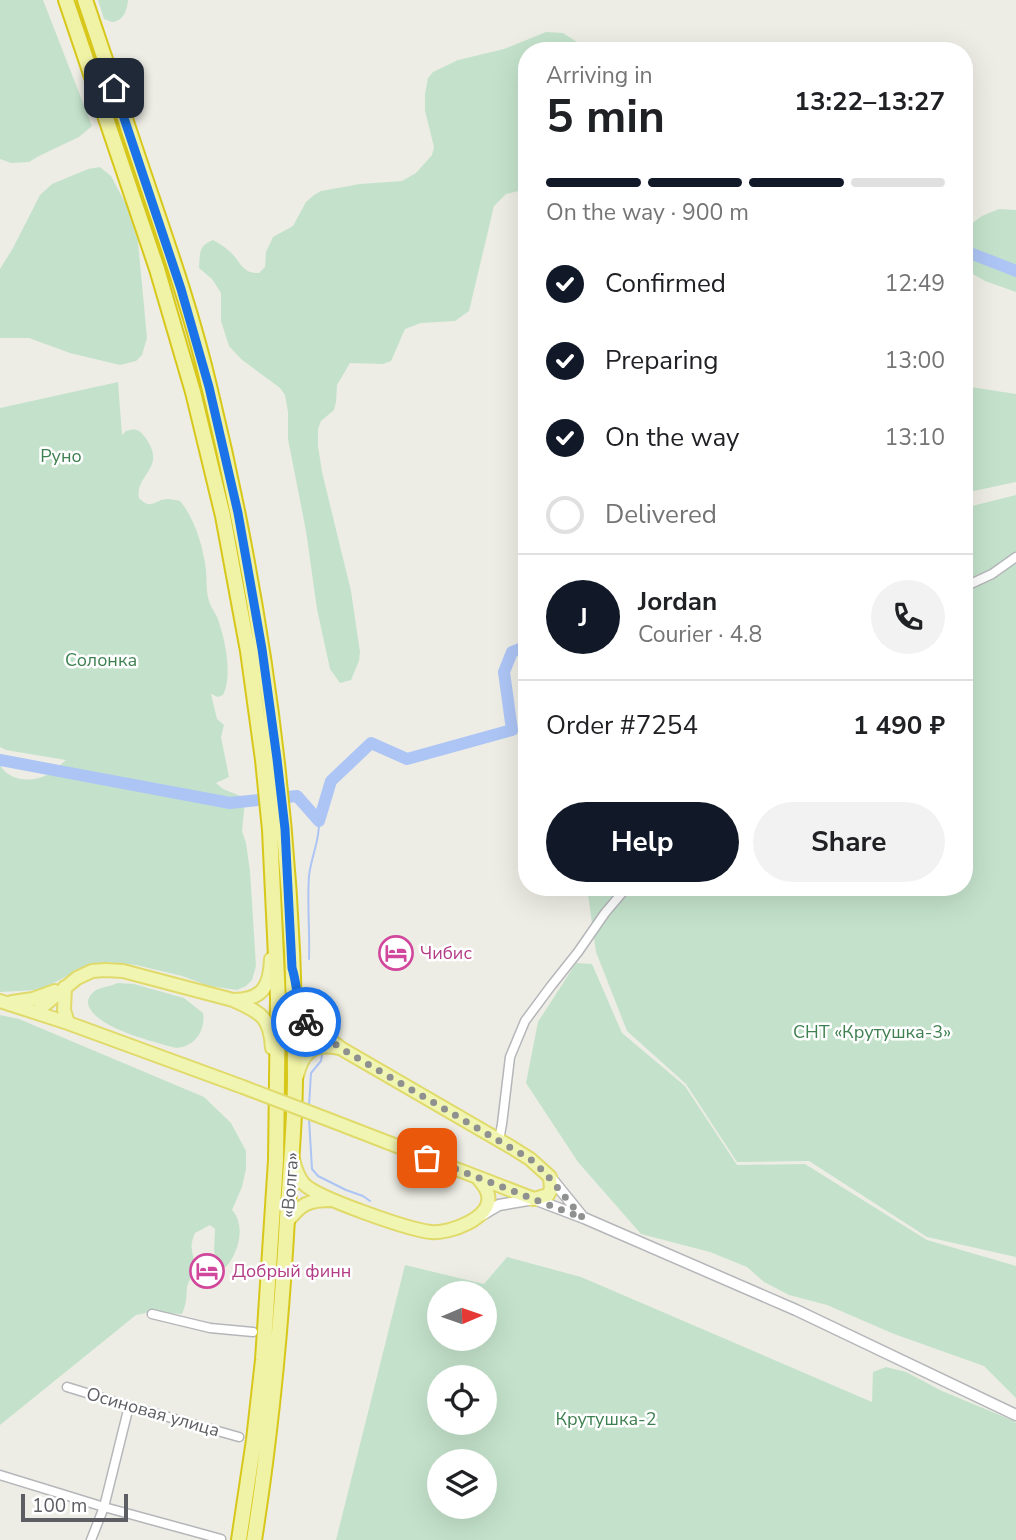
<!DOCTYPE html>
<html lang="en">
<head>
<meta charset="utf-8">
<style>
  body { margin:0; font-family:"Nunito Sans",sans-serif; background:#f2f2f2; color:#202124; height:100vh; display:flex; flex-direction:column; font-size:26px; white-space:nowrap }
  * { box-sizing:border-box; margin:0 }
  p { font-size:23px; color:#757577 }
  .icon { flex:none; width:38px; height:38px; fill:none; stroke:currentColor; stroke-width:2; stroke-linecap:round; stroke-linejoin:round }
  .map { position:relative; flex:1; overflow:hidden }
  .drawer { position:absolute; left:518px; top:42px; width:455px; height:854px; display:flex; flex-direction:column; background:#fff; border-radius:28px; box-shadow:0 7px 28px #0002 }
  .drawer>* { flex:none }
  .needle { width:46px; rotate:88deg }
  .fabs { position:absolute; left:427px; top:1281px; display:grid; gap:14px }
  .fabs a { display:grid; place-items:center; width:70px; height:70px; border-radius:50%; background:#fff; box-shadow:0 7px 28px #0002; font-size:35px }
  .scale { position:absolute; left:21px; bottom:18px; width:107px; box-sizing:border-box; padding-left:7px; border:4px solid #5d5e63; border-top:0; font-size:19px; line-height:24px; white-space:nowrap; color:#5d5e63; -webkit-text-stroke:5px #fff; paint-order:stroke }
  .pin { position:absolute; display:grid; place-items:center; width:60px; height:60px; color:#fff; margin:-30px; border-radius:14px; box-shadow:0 4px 10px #0006 }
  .courier { position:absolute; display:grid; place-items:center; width:70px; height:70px; margin:-35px; border:5px solid #1a73e8; border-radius:50%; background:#fff; color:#222; box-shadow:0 2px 9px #0007 }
  .headline em { font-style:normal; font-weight:700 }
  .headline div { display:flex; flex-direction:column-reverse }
  .headline { display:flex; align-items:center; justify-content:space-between; height:119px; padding:0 28px }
  h1 { font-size:46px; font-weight:700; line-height:52px }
  .bar { display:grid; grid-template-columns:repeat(4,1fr); gap:10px 7px; align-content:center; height:84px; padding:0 28px }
  .bar i { height:9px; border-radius:5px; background:#e0e0e0 }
  .bar .active { background:#111827 }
  .bar p { grid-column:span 4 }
  .line { display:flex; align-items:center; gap:18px; padding:0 28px; border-top:2px solid #e0e0e0 }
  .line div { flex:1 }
  .round { display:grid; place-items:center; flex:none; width:74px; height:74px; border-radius:37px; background:#f2f2f2 }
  ol { padding:0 28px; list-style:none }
  li { display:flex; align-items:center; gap:21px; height:77px }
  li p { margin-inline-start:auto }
  li .icon { padding:7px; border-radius:50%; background:#111827; color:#fff; stroke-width:4 }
  li:last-child { color:#757577 }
  li i { width:38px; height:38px; border:4px solid #e0e0e0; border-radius:50% }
  .primary-button { display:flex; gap:14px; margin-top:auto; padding:14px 28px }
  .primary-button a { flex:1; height:80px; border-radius:42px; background:#111827; color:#fff; font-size:28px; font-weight:700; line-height:80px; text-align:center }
  .primary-button a+a { background:#f2f2f2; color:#202124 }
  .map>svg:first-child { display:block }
</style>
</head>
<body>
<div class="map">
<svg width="1016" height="1540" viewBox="0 0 1016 1540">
  <rect width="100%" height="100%" fill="#edede5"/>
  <path fill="#c4e2cb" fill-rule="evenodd" d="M0 0H43L92 126 79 137 39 156 29 162 11 163 0 159Z
    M98 0H128C127 10 124 21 112 22L104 19Z
    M546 32 563 33 577 42 578 51H527V189L506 194 494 206 469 311 455 321 421 323 405 329 391 361 383 364 350 363 337 385 336 402 334 410 321 421 318 429V446L322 472 351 591 360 652 359 661 351 680 340 683 330 669 317 609 306 531 288 439V412L285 395 280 388 241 359 229 346 221 321V293L212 279 199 268C200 254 198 246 213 240 218 243 224 246 228 250 240 259 241 274 259 273L265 267 266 252 273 237 293 226 306 202 314 195 321 191 360 184 402 181 416 173 432 155 434 147 425 111V94L428 78 433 72 458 60 504 49Z
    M100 167 111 176 128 208 138 242 147 338 142 355 136 361 120 365 70 353 29 338H0V269L13 248 40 195 52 184 88 169Z
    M999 209 1016 210V292L985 281 964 269V229L982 216Z
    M118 382 122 435 126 431C135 428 139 429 145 437 168 469 135 473 139 498 152 511 153 500 167 499 171 499 176 500 180 501 195 519 203 546 206 570 207 579 206 589 208 597 209 604 214 611 217 617 225 637 233 676 223 695L218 697 211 694 217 719 224 725 221 737 229 777 216 783 223 789 243 797 245 801 242 831 246 843 250 871 256 966 252 980 246 986 237 990 209 986 182 976 136 965 103 962 88 965 46 987 37 990 0 992V765C10 783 36 783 52 772 57 769 61 764 66 760L6 750 0 747V408Z
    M964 386 1016 394V482L964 493Z
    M1016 495V1257L927 1237 809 1161 737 1162 686 1084 627 1031 596 952 587 887H964V508Z
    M576 963 592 964 622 1033 685 1086 737 1165 805 1164 927 1240 1016 1266V1398L984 1366 894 1334 827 1305 789 1295 764 1282 747 1267 710 1252 641 1234 578 1162 526 1083 538 1022Z
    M118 983 134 984 184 998 203 1013C206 1030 195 1047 176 1048 155 1042 94 1028 88 1004 87 998 92 993 96 990 103 987 111 986 118 983Z
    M0 1015 19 1019 204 1097 231 1123 246 1151V1169L242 1187 232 1210C246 1225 239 1252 226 1267H219L216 1261 214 1250 215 1229 210 1225 195 1233C188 1250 194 1250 194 1266 194 1274 189 1279 187 1287 186 1298 187 1302 182 1314L150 1312 136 1315 0 1425Z
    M507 1257 581 1277 872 1402 873 1372 886 1367 906 1372 942 1391 1014 1421 1016 1423V1540H336L405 1265 484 1284ZM439 1293H485V1339H439ZM439 1377H485V1423H439ZM439 1461H485V1507H439Z"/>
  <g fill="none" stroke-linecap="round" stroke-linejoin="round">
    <path stroke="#adc5f5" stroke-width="2" d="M309 959C310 932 307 903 309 876 311 857 320 840 319 821
      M310 995V1007L322 1023
      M309 1106 311 1073 321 1061 322 1054
      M309 1119 312 1169 318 1176 346 1190 363 1196 370 1201"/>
    <path stroke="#adc5f5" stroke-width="12" d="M964 254 970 253 1016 271
      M0 760 230 803 297 796 319 821 331 781 371 743 407 759 512 730 504 672 512 652 527 646"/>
    <g stroke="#b5b6ba" stroke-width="11">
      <path id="minor" d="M964 587 992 574 1016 557
        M499 1140 502 1124 510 1057 525 1021 551 986 578 952 605 913 627 887
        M152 1314 210 1328 253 1332
        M67 1387 129 1406 239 1437
        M0 1475 104 1507 221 1539
        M91 1540 104 1507 129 1406"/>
    </g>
    <g stroke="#b5b6ba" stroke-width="13">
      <path id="tertiary" d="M551 1178 581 1215
        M482 1215 499 1205 534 1199 584 1218 796 1310 1016 1415"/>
    </g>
    <g stroke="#e0da6b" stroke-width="16">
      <path id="primary" d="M65 987 64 1010 68 1023
        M233 1000C263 1000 270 986 271 959
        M0 1001 68 1023 243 1087
        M12 1002 33 999 55 991
        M299 1007 307 1022 342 1049 511 1147 530 1159 550 1177 551 1189 548 1195 534 1199 327 1119
        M36 1012 77 978 92 971 105 970 123 971 233 1000C260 1013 270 1015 272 1048
        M297 1076C302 1053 314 1042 339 1048
        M293 1159C295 1168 298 1177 304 1184 317 1198 410 1230 431 1232 449 1234 493 1218 488 1195 487 1188 481 1182 477 1177
        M287 1222C301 1204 308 1200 331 1200"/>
    </g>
    <g stroke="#d7c71b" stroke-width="18">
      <path id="trunk" d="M66 0 157 269 193 392 223 516 248 651 263 760 270 830 278 999 276 1160 263 1360 254 1440 239 1540
        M85 0C106 62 127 125 148 187 171 254 194 321 210 390 265 615 295 846 295 1077 295 1124 290 1172 287 1219 281 1326 271 1433 254 1540"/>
    </g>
    <use href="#minor" stroke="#fff" stroke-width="8"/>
    <use href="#tertiary" stroke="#fff" stroke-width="10"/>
    <use href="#primary" stroke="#f1f5b2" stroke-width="12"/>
    <use href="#trunk" stroke="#f0f2a6" stroke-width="14"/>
    <g stroke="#e0da6b" stroke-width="16" stroke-linecap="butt">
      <path id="primary-bridge" d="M243 1087 327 1119"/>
    </g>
    <use href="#primary-bridge" stroke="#f1f5b2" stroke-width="12"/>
  </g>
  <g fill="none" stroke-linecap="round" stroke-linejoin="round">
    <path stroke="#8f9090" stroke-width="7" stroke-dasharray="0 12.6" d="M306 1022 319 1033 342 1049 530 1159C551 1176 565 1199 583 1218L427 1158"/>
    <path stroke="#1a73e8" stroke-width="9" d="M114 88 181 289 209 387 238 513 262 649 277 759 285 829 292 968C298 986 296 1006 306 1022"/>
  </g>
  <defs>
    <g id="hotel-ring" transform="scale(1.75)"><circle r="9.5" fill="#fff" stroke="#d1479c" stroke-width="1.5"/><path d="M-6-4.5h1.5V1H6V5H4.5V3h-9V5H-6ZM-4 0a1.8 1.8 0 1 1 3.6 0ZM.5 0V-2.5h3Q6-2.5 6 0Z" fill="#d1479c"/></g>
  </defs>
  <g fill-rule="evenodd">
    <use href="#hotel-ring" x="396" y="953"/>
    <use href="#hotel-ring" x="207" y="1271"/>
  </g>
  <g text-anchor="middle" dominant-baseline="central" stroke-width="5" stroke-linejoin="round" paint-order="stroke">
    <g font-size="18" fill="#3f8051" stroke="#fff">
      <text x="61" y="456">Руно</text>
      <text x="101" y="660">Солонка</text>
      <text x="872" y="1032">СНТ «Крутушка-3»</text>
      <text x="606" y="1419">Крутушка-2</text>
    </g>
    <g font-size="18" fill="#b23c85" stroke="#fff" text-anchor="start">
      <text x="420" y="953">Чибис</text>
      <text x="232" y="1271">Добрый финн</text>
    </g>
    <g font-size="18" fill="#5d5e63" stroke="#fff">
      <text transform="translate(290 1185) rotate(-86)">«Волга»</text>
      <text transform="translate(153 1412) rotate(16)">Осиновая улица</text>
    </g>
  </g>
</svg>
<div class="fabs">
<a><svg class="needle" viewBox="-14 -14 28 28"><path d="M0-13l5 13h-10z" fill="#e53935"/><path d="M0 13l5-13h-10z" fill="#757577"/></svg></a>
<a><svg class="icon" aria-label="locate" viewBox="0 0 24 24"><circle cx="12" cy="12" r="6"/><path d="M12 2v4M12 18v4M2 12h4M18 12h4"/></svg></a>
<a><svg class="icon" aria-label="layers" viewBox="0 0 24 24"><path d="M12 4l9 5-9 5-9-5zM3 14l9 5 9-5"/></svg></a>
</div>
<div class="scale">100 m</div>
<div class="pin" style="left:427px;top:1158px;background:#ea580c"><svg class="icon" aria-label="bag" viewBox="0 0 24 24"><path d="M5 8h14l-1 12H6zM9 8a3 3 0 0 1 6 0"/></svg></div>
<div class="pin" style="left:114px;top:88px;background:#1f2937"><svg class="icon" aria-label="home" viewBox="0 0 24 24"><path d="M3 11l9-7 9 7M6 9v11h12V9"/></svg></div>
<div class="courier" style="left:306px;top:1022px"><svg class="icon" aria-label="bike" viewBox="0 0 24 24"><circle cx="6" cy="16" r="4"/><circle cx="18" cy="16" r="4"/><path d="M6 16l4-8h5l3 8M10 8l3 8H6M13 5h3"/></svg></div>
<section class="drawer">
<div class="headline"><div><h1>5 min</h1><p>Arriving in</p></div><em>13:22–13:27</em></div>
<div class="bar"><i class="active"></i><i class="active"></i><i class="active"></i><i></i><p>On the way · 900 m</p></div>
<ol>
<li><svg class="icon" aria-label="check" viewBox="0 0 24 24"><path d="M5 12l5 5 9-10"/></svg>Confirmed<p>12:49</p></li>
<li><svg class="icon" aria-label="check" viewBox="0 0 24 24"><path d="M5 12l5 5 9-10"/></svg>Preparing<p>13:00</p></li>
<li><svg class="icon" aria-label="check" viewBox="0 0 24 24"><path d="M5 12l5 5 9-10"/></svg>On the way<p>13:10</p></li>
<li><i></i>Delivered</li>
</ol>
<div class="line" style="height:126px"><b class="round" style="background:#111827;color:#fff">J</b><div><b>Jordan</b><p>Courier · 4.8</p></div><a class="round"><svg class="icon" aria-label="phone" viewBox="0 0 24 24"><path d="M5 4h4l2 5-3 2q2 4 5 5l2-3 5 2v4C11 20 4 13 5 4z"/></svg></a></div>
<div class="line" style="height:91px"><div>Order #7254</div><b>1 490 ₽</b></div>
<div class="primary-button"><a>Help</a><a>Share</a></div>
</section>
</div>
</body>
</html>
